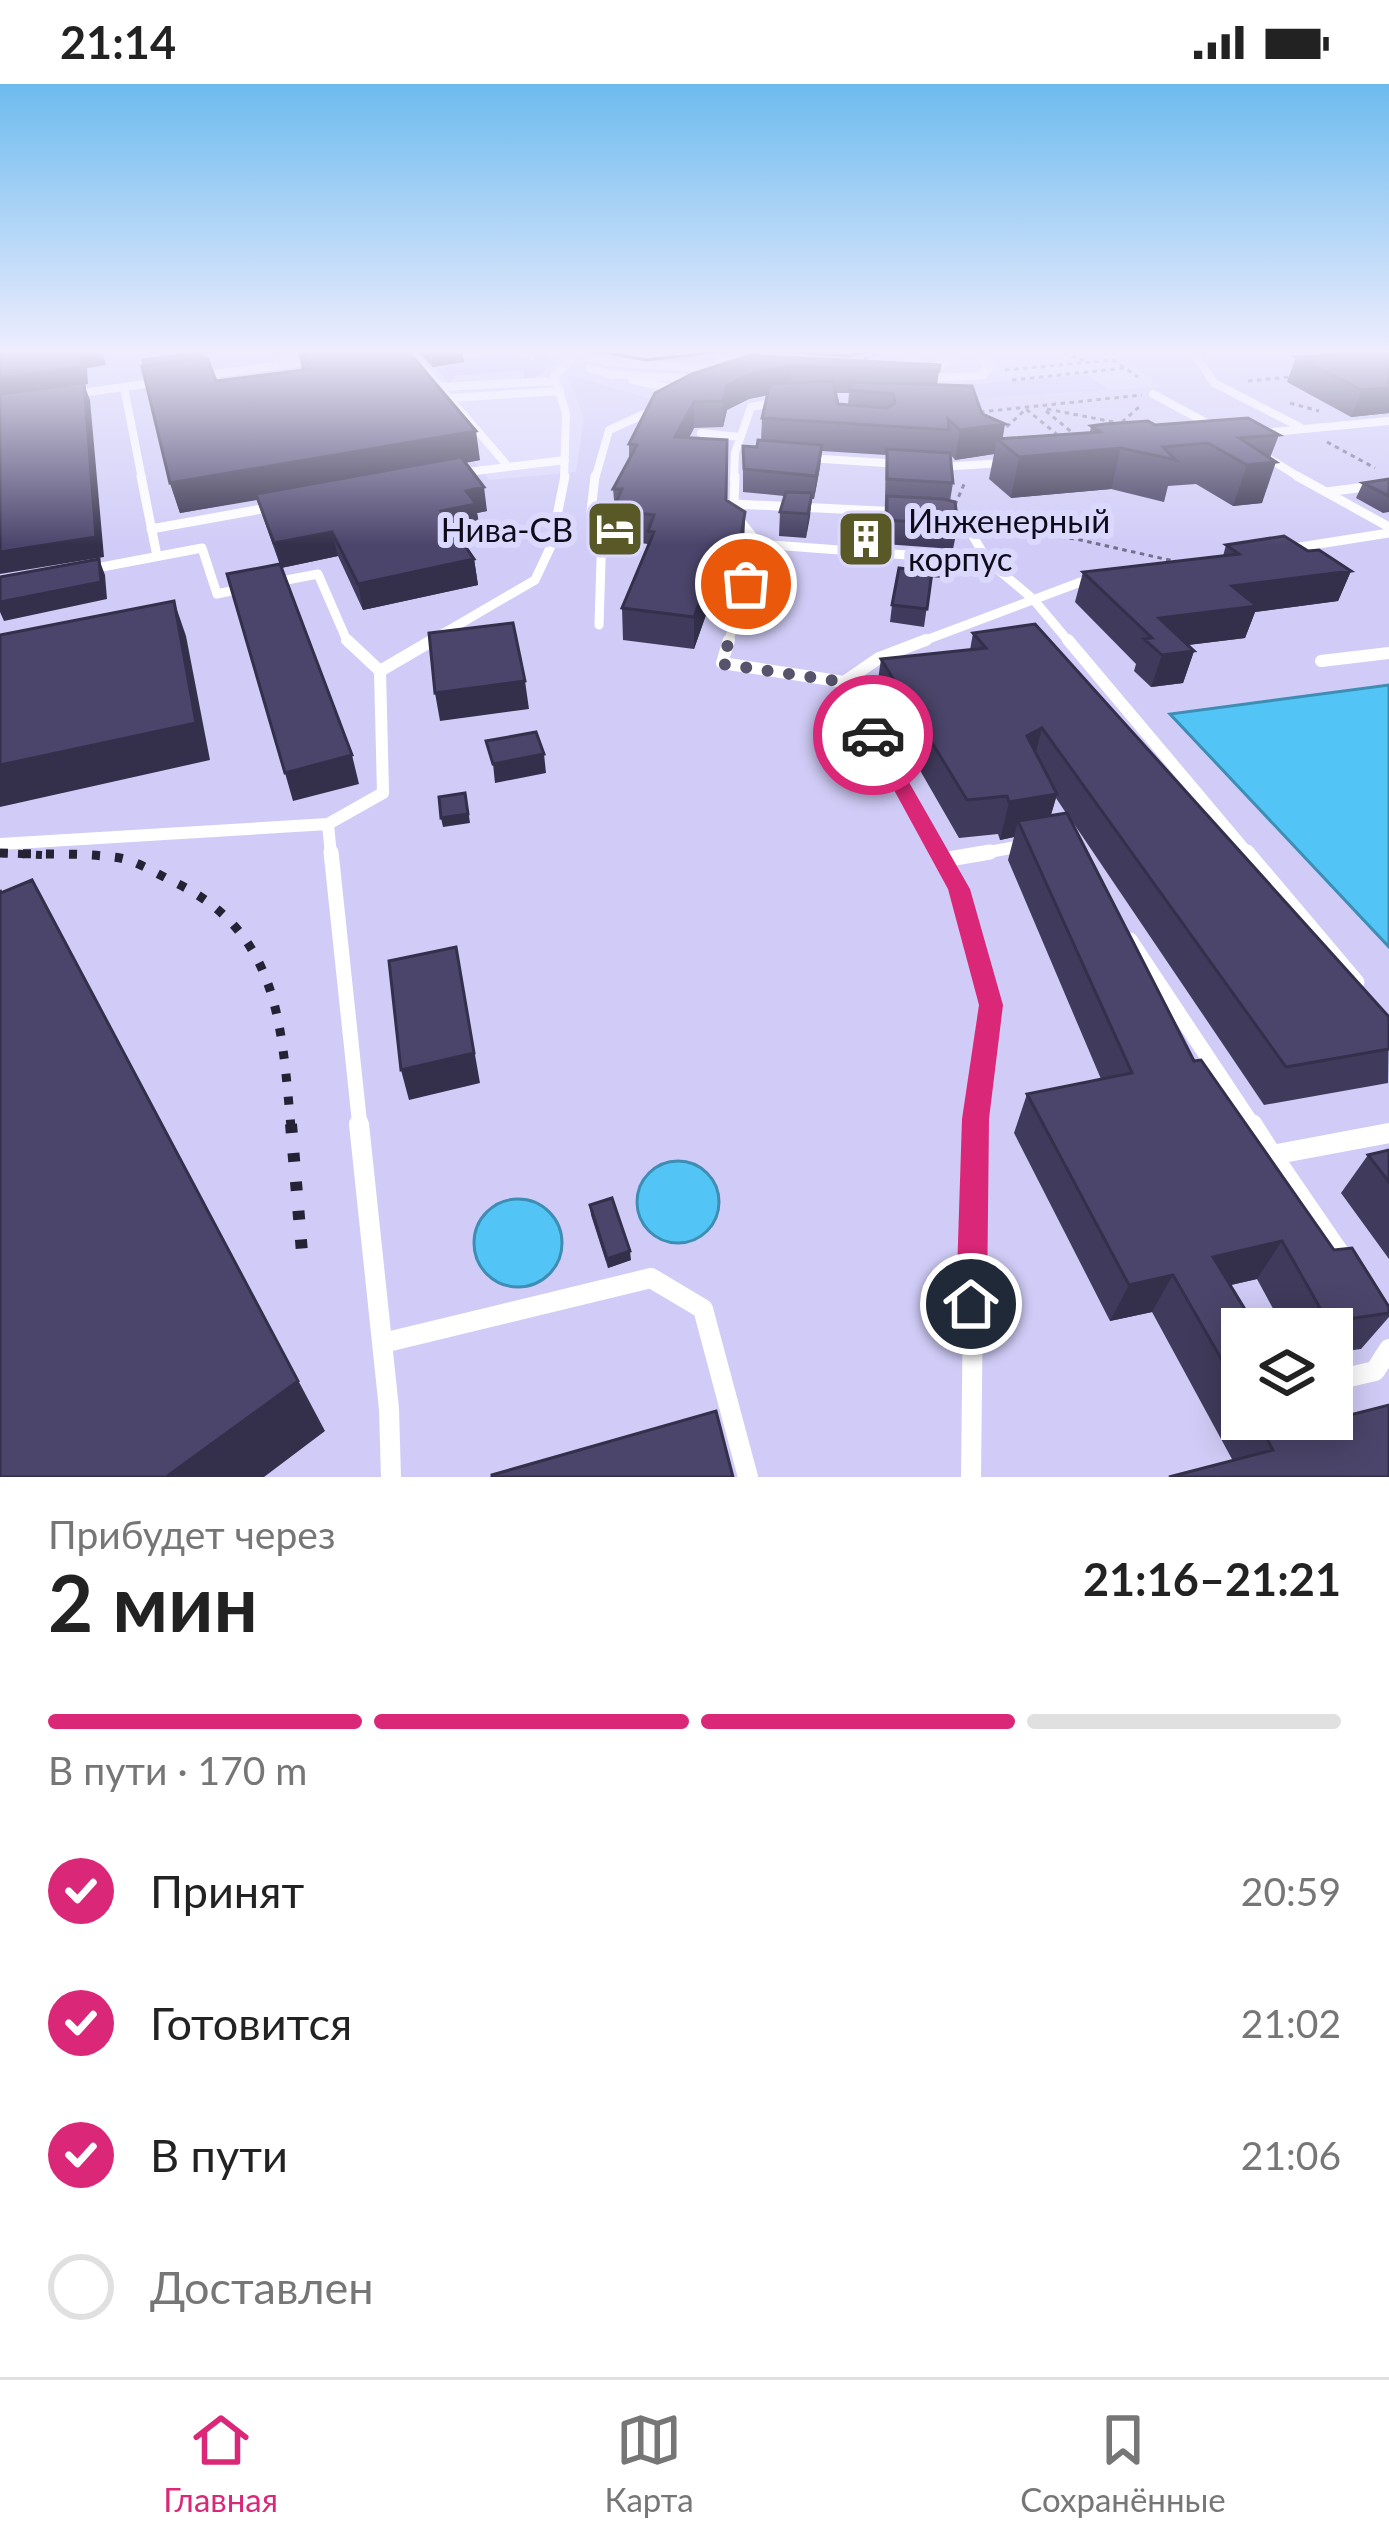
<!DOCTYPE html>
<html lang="ru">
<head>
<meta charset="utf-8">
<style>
  body { margin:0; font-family:Lato,sans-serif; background:#f6f6f6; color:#222; height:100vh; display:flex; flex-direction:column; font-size:45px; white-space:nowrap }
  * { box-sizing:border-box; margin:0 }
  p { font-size:39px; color:#767676 }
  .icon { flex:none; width:66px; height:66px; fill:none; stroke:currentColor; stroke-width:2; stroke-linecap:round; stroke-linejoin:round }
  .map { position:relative; height:1393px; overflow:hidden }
  .side { display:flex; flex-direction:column; background:#fff; flex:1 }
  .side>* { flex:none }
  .controls { position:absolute; left:1221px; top:1224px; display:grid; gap:24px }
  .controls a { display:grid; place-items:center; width:132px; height:132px; border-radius:0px; background:#fff; box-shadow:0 6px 30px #0003; font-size:60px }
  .pin { position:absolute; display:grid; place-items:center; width:102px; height:102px; color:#fff; margin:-51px; border:6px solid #fff; border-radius:50%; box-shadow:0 3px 12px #0007 }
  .courier { position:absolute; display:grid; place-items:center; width:120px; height:120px; margin:-60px; border:9px solid #db2777; border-radius:50%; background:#fff; color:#222; box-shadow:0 3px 15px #0007 }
  .summary em { font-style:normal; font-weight:700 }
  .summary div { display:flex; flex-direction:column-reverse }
  .summary { display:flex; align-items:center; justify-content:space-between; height:204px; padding:0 48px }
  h1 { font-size:78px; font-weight:700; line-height:90px }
  .bar { display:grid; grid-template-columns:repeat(4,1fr); gap:18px 12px; align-content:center; height:144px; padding:0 48px }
  .bar i { height:15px; border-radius:9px; background:#e0e0e0 }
  .bar .on { background:#db2777 }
  .bar p { grid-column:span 4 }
  ol { padding:0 48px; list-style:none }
  li { display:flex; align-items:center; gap:36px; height:132px }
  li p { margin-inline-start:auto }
  li .icon { padding:12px; border-radius:50%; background:#db2777; color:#fff; stroke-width:4 }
  li:last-child { color:#767676 }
  li i { width:66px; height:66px; border:6px solid #e0e0e0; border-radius:50% }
  .status { display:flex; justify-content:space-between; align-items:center; height:84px; padding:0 60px; background:#fff; direction:ltr }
  .status svg { height:33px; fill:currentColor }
  .dock { display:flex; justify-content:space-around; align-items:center; height:168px; border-top:3px solid #e0e0e0; background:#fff; font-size:33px; color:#767676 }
  .dock a { display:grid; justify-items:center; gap:6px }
  .dock .on { color:#db2777 }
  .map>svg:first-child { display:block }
</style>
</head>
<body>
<div class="status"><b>21:14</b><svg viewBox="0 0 49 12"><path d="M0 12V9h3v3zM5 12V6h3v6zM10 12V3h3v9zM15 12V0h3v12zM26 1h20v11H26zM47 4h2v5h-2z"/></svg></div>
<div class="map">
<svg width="1389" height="1393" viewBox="0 0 1389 1393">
  <rect width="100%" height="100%" fill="#dbd8fd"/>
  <path fill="#d0ccf7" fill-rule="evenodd" d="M0 266H385L397 274 480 376 475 378 489 396 576 388 584 334 568 291 710 332 777 309 935 316 1161 303 1112 266H1389V601L1171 631 1389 863V1393H0ZM1242 1245H1332V1335H1242Z"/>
  <path fill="#c7c1fa" d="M500 266 527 274 544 269 554 279 536 293 525 295 523 286 453 292 450 301 436 284 467 280 453 278Z
    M1088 291 1108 306 951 316V302Z"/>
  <path fill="#52c5f6" stroke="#3e8eb4" stroke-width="3" d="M1389 601V863L1170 630Z
    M637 1118a41 41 0 1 1 82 0a41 41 0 1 1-82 0Z
    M474 1159a44 44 0 1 1 88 0a44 44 0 1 1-88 0Z"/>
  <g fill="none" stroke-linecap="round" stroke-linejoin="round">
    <path stroke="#716f89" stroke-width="3" stroke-dasharray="4.5 4.5" stroke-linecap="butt" d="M851 266 868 273
      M1055 266 1088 278
      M856 278 886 266
      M1005 286 1113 276 1138 293
      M1012 296 1125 284
      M1248 297 1290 293
      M1290 319 1319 327
      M1047 325 1124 340
      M1046 327 1074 350
      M980 328 1142 311
      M1122 338 1140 322
      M1000 349 1026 325 1059 352
      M1327 358 1375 384
      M955 421 965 398
      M989 445 1076 455 1178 478"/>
    <path stroke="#fff" stroke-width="8" d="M408 266 506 380
      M453 266 468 271 486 266
      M515 266 531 272
      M1192 266 1214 299 1300 343
      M1312 266 1338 279
      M719 275 750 276
      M278 278 303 266
      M590 284 612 291
      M891 284 928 268 954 275 930 285
      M609 290 700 295
      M198 292 314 277
      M632 296 676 305
      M124 303 142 395
      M440 303 556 297
      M73 310 160 298
      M1153 310 1216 344
      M450 314 560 307
      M701 349 740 353
      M1261 349 1389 337
      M1265 372 1302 395
      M808 374 901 380
      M940 383 1003 379
      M459 389 565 376
      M564 395 566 329 554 292 575 272
      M595 395 609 346 658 324
      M734 395 735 369 751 323 781 317"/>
    <path stroke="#fff" stroke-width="9" d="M141 392 157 472
      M595 392 591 428 602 445 599 541
      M735 392 734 420 901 428
      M1297 392 1389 443
      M1326 408 1389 400
      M945 431 963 436 988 477 1033 515 1070 559
      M737 433 759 460 988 477
      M151 445 273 423
      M1287 465 1389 449
      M86 486 202 464 217 510 245 504
      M271 499 318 490 348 559
      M427 559 535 496 551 462 565 392
      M728 559 759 460
      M918 559 1094 493"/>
    <path stroke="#fff" stroke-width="12" d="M347 556 380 587 433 556
      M729 556 722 579 844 598
      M926 556 879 574 844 598 940 771
      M1068 556 1249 771
      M1321 577 1389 569
      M328 740 383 709 380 587
      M0 760 328 740 331 771
      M973 771 1027 761"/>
    <path stroke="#fff" stroke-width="15" d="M331 768 360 1043
      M938 768 959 805 991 921 975 1043
      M1247 768 1357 898
      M943 776 990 768
      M1130 856 1254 1043"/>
    <path stroke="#fff" stroke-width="20" d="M359 1040 389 1325 391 1393
      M1252 1040 1272 1071 1389 1049
      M1272 1071 1346 1179
      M383 1259 651 1194 703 1225 748 1393
      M1332 1297 1375 1287 1389 1265
      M971 1393 975 1040"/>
    <path fill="#fff" fill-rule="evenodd" d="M551 266H572L606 274 735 282 741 286 735 290 606 282Z
      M968 266H981L996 281 986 295 908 299 902 295 908 291 977 288 983 281Z"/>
    <path stroke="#242234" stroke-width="3" d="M594 266 646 276 733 266
      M758 266 849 272 877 266"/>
    <path stroke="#242234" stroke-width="8" stroke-dasharray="6 12" stroke-linecap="butt" d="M0 769 42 771"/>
    <path stroke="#242234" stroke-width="9" stroke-dasharray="8 15" stroke-linecap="butt" d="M0 769C39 771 81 768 120 774 136 777 154 788 170 796 279 846 281 938 291 1043"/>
    <path stroke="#242234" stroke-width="12" stroke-dasharray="9 20" stroke-linecap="butt" d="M291 1040 303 1180"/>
  </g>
  <path fill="#403b5c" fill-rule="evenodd" d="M298 266H411L412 271 480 376 465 379 487 427 477 429 480 444 456 449 474 475 478 501 363 526 338 472 281 484 257 416 180 429 170 399 216 297 302 286Z
    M416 266H462L464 278 433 283Z
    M1328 266H1389V329L1351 333 1287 298 1296 273 1338 271Z
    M750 271 940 281 937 301 982 330 1002 354 1090 348 1091 342 1155 341 1279 351 1270 374 1262 419 1233 422 1196 400 1168 402 1164 418 1111 405 1011 414 989 395 994 370 955 376 950 370 953 399 950 417 958 441 953 465 884 460 886 371 822 367 820 383 814 415H812L806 454 779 452 780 428 784 412 743 408V362L757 363 761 357 762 334 767 311 749 315 727 326 723 343 694 344 689 354 726 416 745 428 744 457 739 490 721 488 694 565 623 556 622 524 648 460 624 457 617 449 613 405 629 375V360ZM835 309H849L848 321 838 320Z
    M1389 395V428L1383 429 1356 414 1363 399Z
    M1226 461 1308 467 1351 487 1338 517 1255 528 1245 554 1188 561 1194 567 1183 599 1151 603 1134 587 1136 580 1075 518 1083 488 1223 472Z
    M931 473 955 487 953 495 931 493 924 543 890 538 892 521 929 488Z
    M973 549 1389 933 1388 999 1264 1021 1070 734 1194 977 1334 1166 1389 1223V1233L1361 1265 1332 1269V1245H1284L1257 1195 1231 1201 1242 1245V1335H1312L1315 1340 1389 1393 1233 1377 1152 1228 1110 1237 1014 1049 1027 1010 1101 995 1008 776 1014 753 1000 756 998 750 959 754 876 610 881 575 970 566ZM1056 714 1066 729 1051 731Z
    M1389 1066V1175L1341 1109 1368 1071Z
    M590 1121 631 1176 608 1184 591 1131Z"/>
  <path fill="#34304b" d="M0 266H45L0 272Z
    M102 266 106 281 87 284 88 300H84L90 316 104 473 0 490V294L81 268Z
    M462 266 464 278 433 283 431 270Z
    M791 282 789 307 749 315 727 326 723 343V317L727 301 750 290Z
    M1389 304V329L1351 333 1362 306Z
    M694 318V344L675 380V353Z
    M1005 340 1002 359 997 355 994 370 955 376 960 346Z
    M476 347 480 376 180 429 170 399Z
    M822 361 820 383 814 415 816 392Z
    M1121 364 1111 405 1011 414 1019 373Z
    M1276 378 1262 419 1233 422 1247 381Z
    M484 403 487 427 477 429 480 444 445 451 441 427 466 407Z
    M812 409 810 433 806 454 808 430Z
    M745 428 744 457 739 490 740 459Z
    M332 448 338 472 281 484 274 459Z
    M722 458 721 488 694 565V533Z
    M99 475 105 491 107 515 4 537 0 528V518Z
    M474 475 478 501 363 526 358 500Z
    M1351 487 1338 517 1255 528 1245 554 1155 565 1159 534 1232 502Z
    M174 517 186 552 210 676 0 723V681Z
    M1194 567 1183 599 1151 603 1162 571Z
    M525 597 529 625 440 637 435 609Z
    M1042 644 1033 680 1027 652Z
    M544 670 546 689 495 699 493 680Z
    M352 671 359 700 293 717 285 689Z
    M1057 710 1046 747 1018 737 1014 753 1000 756 1009 718Z
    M467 718 470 739 443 743 441 734Z
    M63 853 325 1347 264 1393H166Z
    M456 863 480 999 409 1016 401 986Z
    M1282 1157 1257 1195 1191 1210 1213 1173Z
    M630 1167 631 1176 608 1184 607 1175Z
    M1173 1191 1152 1228 1110 1237 1129 1201Z"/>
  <path fill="#4b456b" stroke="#34304b" stroke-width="3" d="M43 266H95L81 268 82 283 0 294V271Z
    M299 266H407L476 347 170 399 142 282 207 274 216 297 311 285Z
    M428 266H456L431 270Z
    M203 268 205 274 144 282 143 276Z
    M1389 268V304L1362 306 1296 273Z
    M750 271 940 281 939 287 791 282 750 290 727 301 723 317 694 318 675 353 727 356 726 416 745 428 740 459 722 458 694 533 622 524 654 448 648 447 654 431 622 427 616 419 622 405H613L637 361 629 360 655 309 692 290Z
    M833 297 838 320 887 324 895 319 893 310 850 306V298L972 302 982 330 1005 340 960 346 948 335 949 346 762 334 770 300Z
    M84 299 96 453 0 468V310Z
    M1248 334 1279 351 1239 354 1276 378 1247 381 1208 359 1163 363 1176 376 1121 364 1019 373 997 355 1100 348 1091 342 1105 340 1148 337 1155 341Z
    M758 356 822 361 816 392 744 385 743 362 757 363Z
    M887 365 950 369 953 399 887 395Z
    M461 373 484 403 466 407 476 420 441 427 474 475 358 500 332 448 274 459 256 410Z
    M1389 395V412L1363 399Z
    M786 408 812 409 808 430 780 428Z
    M887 412 943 415 955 418 958 441 887 436Z
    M1284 452 1308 467 1319 466 1351 487 1232 502 1257 522 1159 534 1194 567 1162 571 1144 555 1152 554 1083 488 1239 470 1226 461Z
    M931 473 954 475 955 487 930 485Z
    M99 475 101 498 0 518V493Z
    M280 480 352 671 285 689 227 490Z
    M899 484 932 488 927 525 892 521Z
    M174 517 196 639 0 681V551Z
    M513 539 525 597 435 609 429 549Z
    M1035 540 1389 933V965L1286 983 1042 644 1027 652 1057 710 1009 718 1007 712 967 716 881 575 986 564 973 549Z
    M536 648 544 670 493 680 486 657Z
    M465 709 468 730 441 734 439 713Z
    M1067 729 1194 977 1201 976 1334 1166 1352 1164 1389 1223V1229L1328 1238 1282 1157 1213 1173 1257 1245H1242V1311L1173 1191 1129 1201 1027 1010 1132 989 1018 737Z
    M32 796 298 1297 166 1393H0V806L1 809Z
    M456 863 474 969 401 986 389 877Z
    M1389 1066V1098L1368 1071Z
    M612 1114 630 1167 607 1175 590 1121Z
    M1389 1321V1393H1169L1273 1366 1256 1335H1312L1315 1340Z
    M716 1327 733 1393H492V1391Z"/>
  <linearGradient id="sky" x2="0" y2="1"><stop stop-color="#6cbbee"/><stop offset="0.58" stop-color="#efedfe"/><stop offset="1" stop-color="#efedfe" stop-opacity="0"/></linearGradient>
  <rect width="1389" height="461" fill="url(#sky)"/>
  <path fill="#db2777" d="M866 648 882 651 970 805 1003 921 989 1035 987 1220 982 1231 971 1236 960 1231 956 1220 962 1035 979 921 948 805 864 651Z"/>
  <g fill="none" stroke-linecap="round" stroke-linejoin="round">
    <path stroke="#56536a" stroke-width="12" stroke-dasharray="0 21.6" d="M746 500 722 580 844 598 873 651"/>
  </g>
  <defs>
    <g id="hotel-square" transform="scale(3)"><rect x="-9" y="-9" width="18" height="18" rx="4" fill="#585926" stroke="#dbd8fd"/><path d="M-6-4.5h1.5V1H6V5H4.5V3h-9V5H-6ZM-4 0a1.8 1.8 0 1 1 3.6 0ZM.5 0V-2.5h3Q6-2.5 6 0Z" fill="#fff"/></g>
    <g id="building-square" transform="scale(3)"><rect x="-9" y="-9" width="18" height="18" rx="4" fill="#585926" stroke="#dbd8fd"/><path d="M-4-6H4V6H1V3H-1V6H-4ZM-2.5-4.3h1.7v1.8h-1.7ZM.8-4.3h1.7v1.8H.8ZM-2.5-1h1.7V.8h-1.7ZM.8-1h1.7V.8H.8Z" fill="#fff"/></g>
  </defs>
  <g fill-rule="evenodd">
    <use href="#hotel-square" x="615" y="445"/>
    <use href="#building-square" x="866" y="455"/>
  </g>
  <g text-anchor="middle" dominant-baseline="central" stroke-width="12" stroke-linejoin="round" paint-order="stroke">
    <g font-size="33" fill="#0e0c1b" stroke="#dbd8fd" text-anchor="start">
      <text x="908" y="436">Инженерный<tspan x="908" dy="38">корпус</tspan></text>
      <text x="573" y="445" text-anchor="end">Нива-СВ</text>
    </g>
  </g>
</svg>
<div class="controls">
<a><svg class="icon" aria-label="layers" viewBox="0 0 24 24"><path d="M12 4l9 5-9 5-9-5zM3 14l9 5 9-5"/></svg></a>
</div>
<div class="pin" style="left:746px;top:500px;background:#ea580c"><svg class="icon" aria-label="bag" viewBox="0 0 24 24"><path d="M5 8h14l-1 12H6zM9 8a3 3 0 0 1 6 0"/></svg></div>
<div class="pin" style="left:971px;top:1220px;background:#1f2937"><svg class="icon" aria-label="home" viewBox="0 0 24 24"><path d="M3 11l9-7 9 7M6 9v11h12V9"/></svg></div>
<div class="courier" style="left:873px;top:651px"><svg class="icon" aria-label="car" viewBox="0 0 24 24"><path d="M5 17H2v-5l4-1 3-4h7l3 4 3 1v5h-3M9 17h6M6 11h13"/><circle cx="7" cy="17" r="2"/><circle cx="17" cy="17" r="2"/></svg></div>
</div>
<section class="side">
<div class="summary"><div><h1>2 мин</h1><p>Прибудет через</p></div><em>21:16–21:21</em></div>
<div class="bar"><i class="on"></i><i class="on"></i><i class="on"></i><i></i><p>В пути · 170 m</p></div>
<ol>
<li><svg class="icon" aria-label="check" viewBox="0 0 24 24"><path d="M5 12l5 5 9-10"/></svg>Принят<p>20:59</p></li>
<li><svg class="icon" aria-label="check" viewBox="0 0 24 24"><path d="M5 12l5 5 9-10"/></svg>Готовится<p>21:02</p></li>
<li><svg class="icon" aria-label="check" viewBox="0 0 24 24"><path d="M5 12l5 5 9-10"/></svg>В пути<p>21:06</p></li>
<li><i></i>Доставлен</li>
</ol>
</section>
<nav class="dock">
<a class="on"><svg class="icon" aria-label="home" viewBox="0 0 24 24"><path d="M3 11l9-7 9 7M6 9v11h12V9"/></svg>Главная</a>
<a><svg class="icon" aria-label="map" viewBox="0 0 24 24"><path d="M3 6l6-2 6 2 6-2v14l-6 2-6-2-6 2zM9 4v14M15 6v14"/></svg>Карта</a>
<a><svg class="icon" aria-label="saved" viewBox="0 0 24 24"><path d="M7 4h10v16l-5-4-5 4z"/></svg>Сохранённые</a>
</nav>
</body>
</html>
